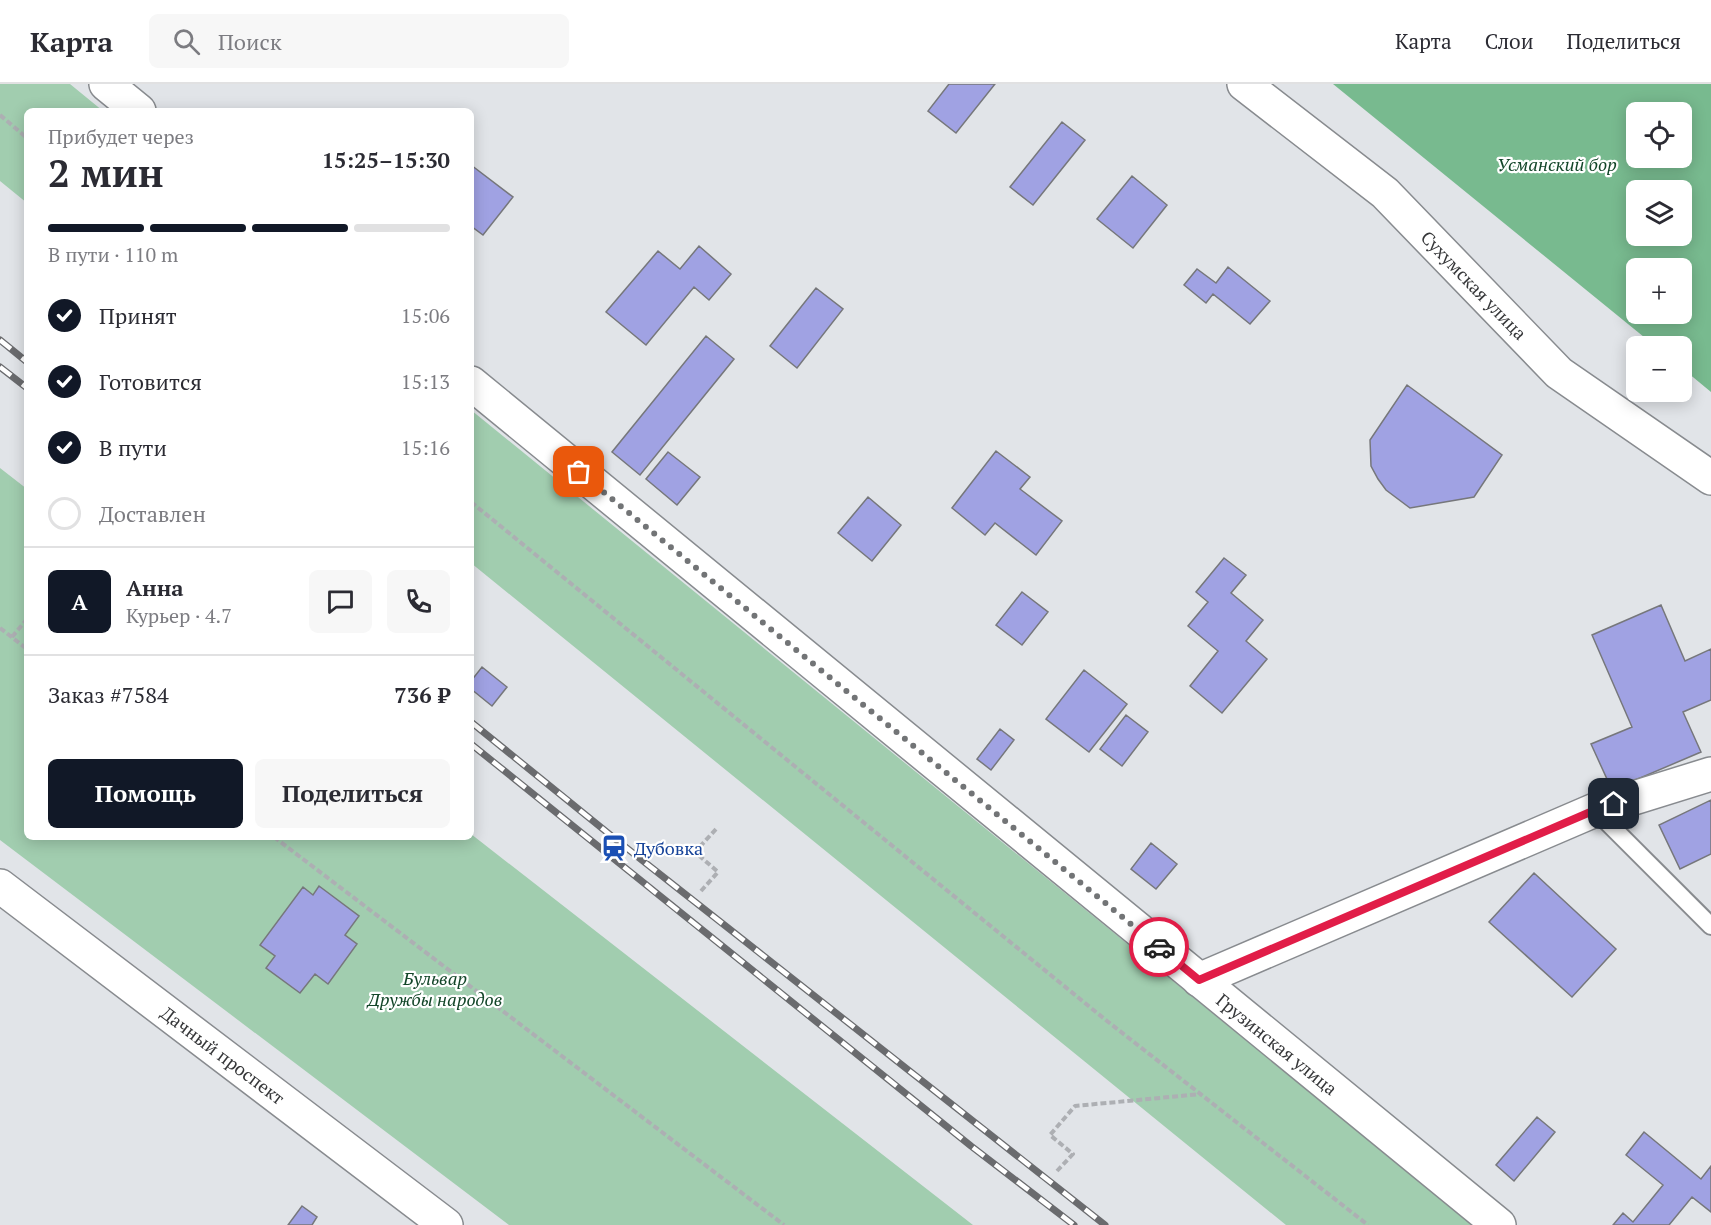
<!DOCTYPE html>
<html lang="ru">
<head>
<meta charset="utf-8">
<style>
  body { margin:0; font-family:"PT Serif",serif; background:#f7f7f7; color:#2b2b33; height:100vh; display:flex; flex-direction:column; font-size:22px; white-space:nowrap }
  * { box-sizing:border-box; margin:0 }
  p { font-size:20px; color:#7c7c81 }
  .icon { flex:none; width:33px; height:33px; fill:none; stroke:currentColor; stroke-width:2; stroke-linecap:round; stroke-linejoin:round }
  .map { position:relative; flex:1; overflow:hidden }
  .details { position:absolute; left:24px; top:24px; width:450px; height:732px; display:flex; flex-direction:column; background:#fff; border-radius:9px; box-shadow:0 3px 15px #0003 }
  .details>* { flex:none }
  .buttons { position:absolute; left:1626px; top:18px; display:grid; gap:12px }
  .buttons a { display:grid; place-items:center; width:66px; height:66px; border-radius:9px; background:#fff; box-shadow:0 3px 15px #0003; font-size:30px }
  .pin { position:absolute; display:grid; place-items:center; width:51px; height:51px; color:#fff; margin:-26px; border-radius:12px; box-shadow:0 3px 9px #0006 }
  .courier { position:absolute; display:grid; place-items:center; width:60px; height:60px; margin:-30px; border:4px solid #e11d48; border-radius:50%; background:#fff; color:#222; box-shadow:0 2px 8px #0007 }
  .head em { font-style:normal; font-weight:600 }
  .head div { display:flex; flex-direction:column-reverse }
  .head { display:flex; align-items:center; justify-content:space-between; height:102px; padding:0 24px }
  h1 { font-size:39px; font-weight:600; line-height:45px }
  .bar { display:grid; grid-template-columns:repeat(4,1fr); gap:9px 6px; align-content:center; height:72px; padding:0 24px }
  .bar i { height:8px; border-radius:4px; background:#e1e1e2 }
  .bar .active { background:#111827 }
  .bar p { grid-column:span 4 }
  .line { display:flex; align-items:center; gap:15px; padding:0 24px; border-top:2px solid #e1e1e2 }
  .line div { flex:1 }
  .round { display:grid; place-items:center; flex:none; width:63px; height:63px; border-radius:9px; background:#f7f7f7 }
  ol { padding:0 24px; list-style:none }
  li { display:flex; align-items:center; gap:18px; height:66px }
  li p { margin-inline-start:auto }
  li .icon { padding:6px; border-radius:50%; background:#111827; color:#fff; stroke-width:4 }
  li:last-child { color:#7c7c81 }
  li i { width:33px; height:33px; border:3px solid #e1e1e2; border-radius:50% }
  .cta { display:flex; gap:12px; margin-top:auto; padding:12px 24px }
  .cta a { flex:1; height:69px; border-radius:9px; background:#111827; color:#fff; font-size:24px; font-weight:600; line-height:69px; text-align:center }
  .cta a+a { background:#f7f7f7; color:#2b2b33 }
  header { display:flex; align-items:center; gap:36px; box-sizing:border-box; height:84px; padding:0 30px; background:#fff; border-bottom:2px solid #e1e1e2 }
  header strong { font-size:28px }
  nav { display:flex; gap:33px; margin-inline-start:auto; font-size:21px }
  .search { width:420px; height:54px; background:#f7f7f7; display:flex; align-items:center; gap:15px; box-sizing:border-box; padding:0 21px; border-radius:9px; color:#7c7c81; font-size:22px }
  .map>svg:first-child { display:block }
</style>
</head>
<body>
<header>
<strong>Карта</strong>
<div class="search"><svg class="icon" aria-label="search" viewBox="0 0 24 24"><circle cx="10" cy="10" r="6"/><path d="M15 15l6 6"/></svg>Поиск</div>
<nav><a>Карта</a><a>Слои</a><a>Поделиться</a></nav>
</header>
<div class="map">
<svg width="1711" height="1141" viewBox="0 0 1711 1141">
  <rect width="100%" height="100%" fill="#e1e4e8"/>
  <path fill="#a1cdaf" d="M0 0H70L103 27H27V119L0 97Z
    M471 326 1473 1141H1286L471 479Z
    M0 384 27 405V753H471V750L973 1141H509L0 756Z"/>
  <path fill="#78ba8f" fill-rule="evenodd" d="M1333 0H1711V308L1682 284V262H1655ZM1636 28H1682V74H1636ZM1636 106H1682V152H1636ZM1636 184H1682V230H1636Z"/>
  <path fill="#a0a2e3" stroke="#76777b" stroke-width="1.5" d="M949 0H995L956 49 928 27Z
    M1062 38 1085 56 1033 121 1010 103Z
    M471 81 513 113 483 151 471 142Z
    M1132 92 1167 121 1133 164 1097 135Z
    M699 162 731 190 709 216 694 203 646 261 606 228 658 167 680 185Z
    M1228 183 1270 217 1250 240 1213 210 1206 219 1184 201 1197 185 1216 199Z
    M816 204 843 225 797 284 770 262Z
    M706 252 734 275 640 391 612 368Z
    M1407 301 1502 371 1474 413 1410 424 1386 406 1378 395 1371 382 1370 356Z
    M996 367 1030 393 1020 405 1062 437 1036 471 995 439 985 451 952 424Z
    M668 368 700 393 677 421 646 395Z
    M868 413 901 441 872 477 838 449Z
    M1224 474 1246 491 1231 509 1263 536 1246 557 1267 575 1222 629 1190 602 1218 567 1188 542 1208 518 1196 508Z
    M1022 508 1048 528 1022 561 996 541Z
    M1661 521 1685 577 1711 565V616L1683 628 1701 668 1612 706 1591 660 1632 643 1592 551Z
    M482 583 507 603 492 622 471 605V597Z
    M1084 586 1127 620 1089 668 1046 635Z
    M1126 631 1148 648 1122 682 1100 665Z
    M1000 645 1014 656 991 686 977 675Z
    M1711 716V770L1680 785 1659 741Z
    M1151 759 1177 780 1156 805 1131 785Z
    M1534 789 1616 865 1572 913 1489 838Z
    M319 802 359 832 345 851 357 860 328 900 315 890 300 909 266 884 275 872 260 861 303 803 313 811Z
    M1537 1033 1555 1048 1514 1097 1496 1081Z
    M1644 1048 1701 1095 1711 1082V1128L1692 1113 1669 1141H1613L1623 1129 1633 1138 1663 1101 1626 1071Z
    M302 1122 317 1133 312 1141H288Z"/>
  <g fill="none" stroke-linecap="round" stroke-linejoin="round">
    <g stroke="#888b8f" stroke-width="20">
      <path id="lane" d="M1595 726 1711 842"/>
    </g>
    <g stroke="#888b8f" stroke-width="36">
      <path id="street" d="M1244 0 1385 109 1559 289 1711 394
        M1199 896 1595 726 1711 690"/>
    </g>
    <g stroke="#888b8f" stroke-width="36">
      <path id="secondary" d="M106 0 139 27
        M471 299 1499 1141
        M0 802 446 1141"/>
    </g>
    <path stroke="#adafb3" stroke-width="4" stroke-dasharray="6 3" stroke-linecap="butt" d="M0 31 27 54
      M471 418 1107 937 1368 1141
      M0 544 27 565
      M12 553 27 535
      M274 753 784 1141
      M701 807 718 788 695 768 717 744
      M1057 1087 1073 1070 1050 1051 1075 1022 1201 1010"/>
    <use href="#lane" stroke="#fff" stroke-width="16"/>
    <use href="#street" stroke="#fff" stroke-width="33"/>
    <use href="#secondary" stroke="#fff" stroke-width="33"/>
    <g stroke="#6a6b6e" stroke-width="7">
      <path id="rail" d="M0 256 27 278
        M0 283 27 304
        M471 638 619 758 1105 1141
        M471 660 971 1062 1074 1141"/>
    </g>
    <use href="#rail" stroke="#fff" stroke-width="4.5" stroke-dasharray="14" stroke-linecap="butt"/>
  </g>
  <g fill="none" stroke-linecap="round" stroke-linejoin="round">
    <path stroke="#727476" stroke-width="6" stroke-dasharray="0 10.8" d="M579 388 1159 863"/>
    <path stroke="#e11d48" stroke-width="8" d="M1159 863 1199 896 1595 726 1614 720"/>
  </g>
  <defs>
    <g id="station-bare" transform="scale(2.07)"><path d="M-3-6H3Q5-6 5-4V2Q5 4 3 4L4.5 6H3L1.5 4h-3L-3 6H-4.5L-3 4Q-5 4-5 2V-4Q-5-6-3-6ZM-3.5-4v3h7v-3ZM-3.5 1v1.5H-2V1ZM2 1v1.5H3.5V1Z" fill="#1a4fb4" stroke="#fff" stroke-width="2.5" paint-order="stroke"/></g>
  </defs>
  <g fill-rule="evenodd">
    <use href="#station-bare" x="614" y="764"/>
  </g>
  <g text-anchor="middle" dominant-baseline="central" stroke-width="4.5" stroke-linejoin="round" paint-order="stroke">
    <g font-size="18" font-style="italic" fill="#124528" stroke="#fff">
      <text x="1557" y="80">Усманский бор</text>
      <text x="435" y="894">Бульвар<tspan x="435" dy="21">Дружбы народов</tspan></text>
    </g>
    <g font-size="18" fill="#363739" stroke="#fff">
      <text transform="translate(1474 201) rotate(46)">Сухумская улица</text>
      <text transform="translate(1277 960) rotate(39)">Грузинская улица</text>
      <text transform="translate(223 971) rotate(37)">Дачный проспект</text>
    </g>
    <g font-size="18" fill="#164399" stroke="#fff" text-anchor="start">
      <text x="634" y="764">Дубовка</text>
    </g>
  </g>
</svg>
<div class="buttons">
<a><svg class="icon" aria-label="locate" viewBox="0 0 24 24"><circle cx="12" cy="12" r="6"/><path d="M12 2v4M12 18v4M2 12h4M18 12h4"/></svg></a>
<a><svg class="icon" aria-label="layers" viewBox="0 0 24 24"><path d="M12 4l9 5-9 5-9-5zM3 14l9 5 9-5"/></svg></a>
<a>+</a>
<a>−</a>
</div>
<div class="pin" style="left:579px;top:388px;background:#ea580c"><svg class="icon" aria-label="bag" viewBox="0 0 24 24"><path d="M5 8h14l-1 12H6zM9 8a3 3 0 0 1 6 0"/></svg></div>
<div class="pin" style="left:1614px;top:720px;background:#1f2937"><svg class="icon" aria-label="home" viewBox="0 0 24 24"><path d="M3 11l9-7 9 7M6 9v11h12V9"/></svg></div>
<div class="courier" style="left:1159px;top:863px"><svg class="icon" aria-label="car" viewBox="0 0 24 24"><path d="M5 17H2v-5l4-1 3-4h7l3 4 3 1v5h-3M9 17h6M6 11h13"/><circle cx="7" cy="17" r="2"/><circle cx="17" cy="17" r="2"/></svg></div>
<section class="details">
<div class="head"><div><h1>2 мин</h1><p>Прибудет через</p></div><em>15:25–15:30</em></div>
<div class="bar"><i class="active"></i><i class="active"></i><i class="active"></i><i></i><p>В пути · 110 m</p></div>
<ol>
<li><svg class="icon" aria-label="check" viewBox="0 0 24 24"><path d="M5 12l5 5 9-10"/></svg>Принят<p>15:06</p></li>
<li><svg class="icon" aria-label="check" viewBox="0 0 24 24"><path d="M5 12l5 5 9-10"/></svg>Готовится<p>15:13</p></li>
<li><svg class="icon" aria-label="check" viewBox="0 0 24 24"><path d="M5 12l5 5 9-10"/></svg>В пути<p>15:16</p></li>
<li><i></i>Доставлен</li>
</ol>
<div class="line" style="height:108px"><b class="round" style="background:#111827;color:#fff">А</b><div><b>Анна</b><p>Курьер · 4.7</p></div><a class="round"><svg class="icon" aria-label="chat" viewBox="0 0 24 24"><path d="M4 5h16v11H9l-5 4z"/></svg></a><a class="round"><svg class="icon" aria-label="phone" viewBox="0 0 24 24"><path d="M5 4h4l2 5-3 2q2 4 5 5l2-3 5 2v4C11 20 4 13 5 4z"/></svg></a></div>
<div class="line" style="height:78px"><div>Заказ #7584</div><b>736 ₽</b></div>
<div class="cta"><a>Помощь</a><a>Поделиться</a></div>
</section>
</div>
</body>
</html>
